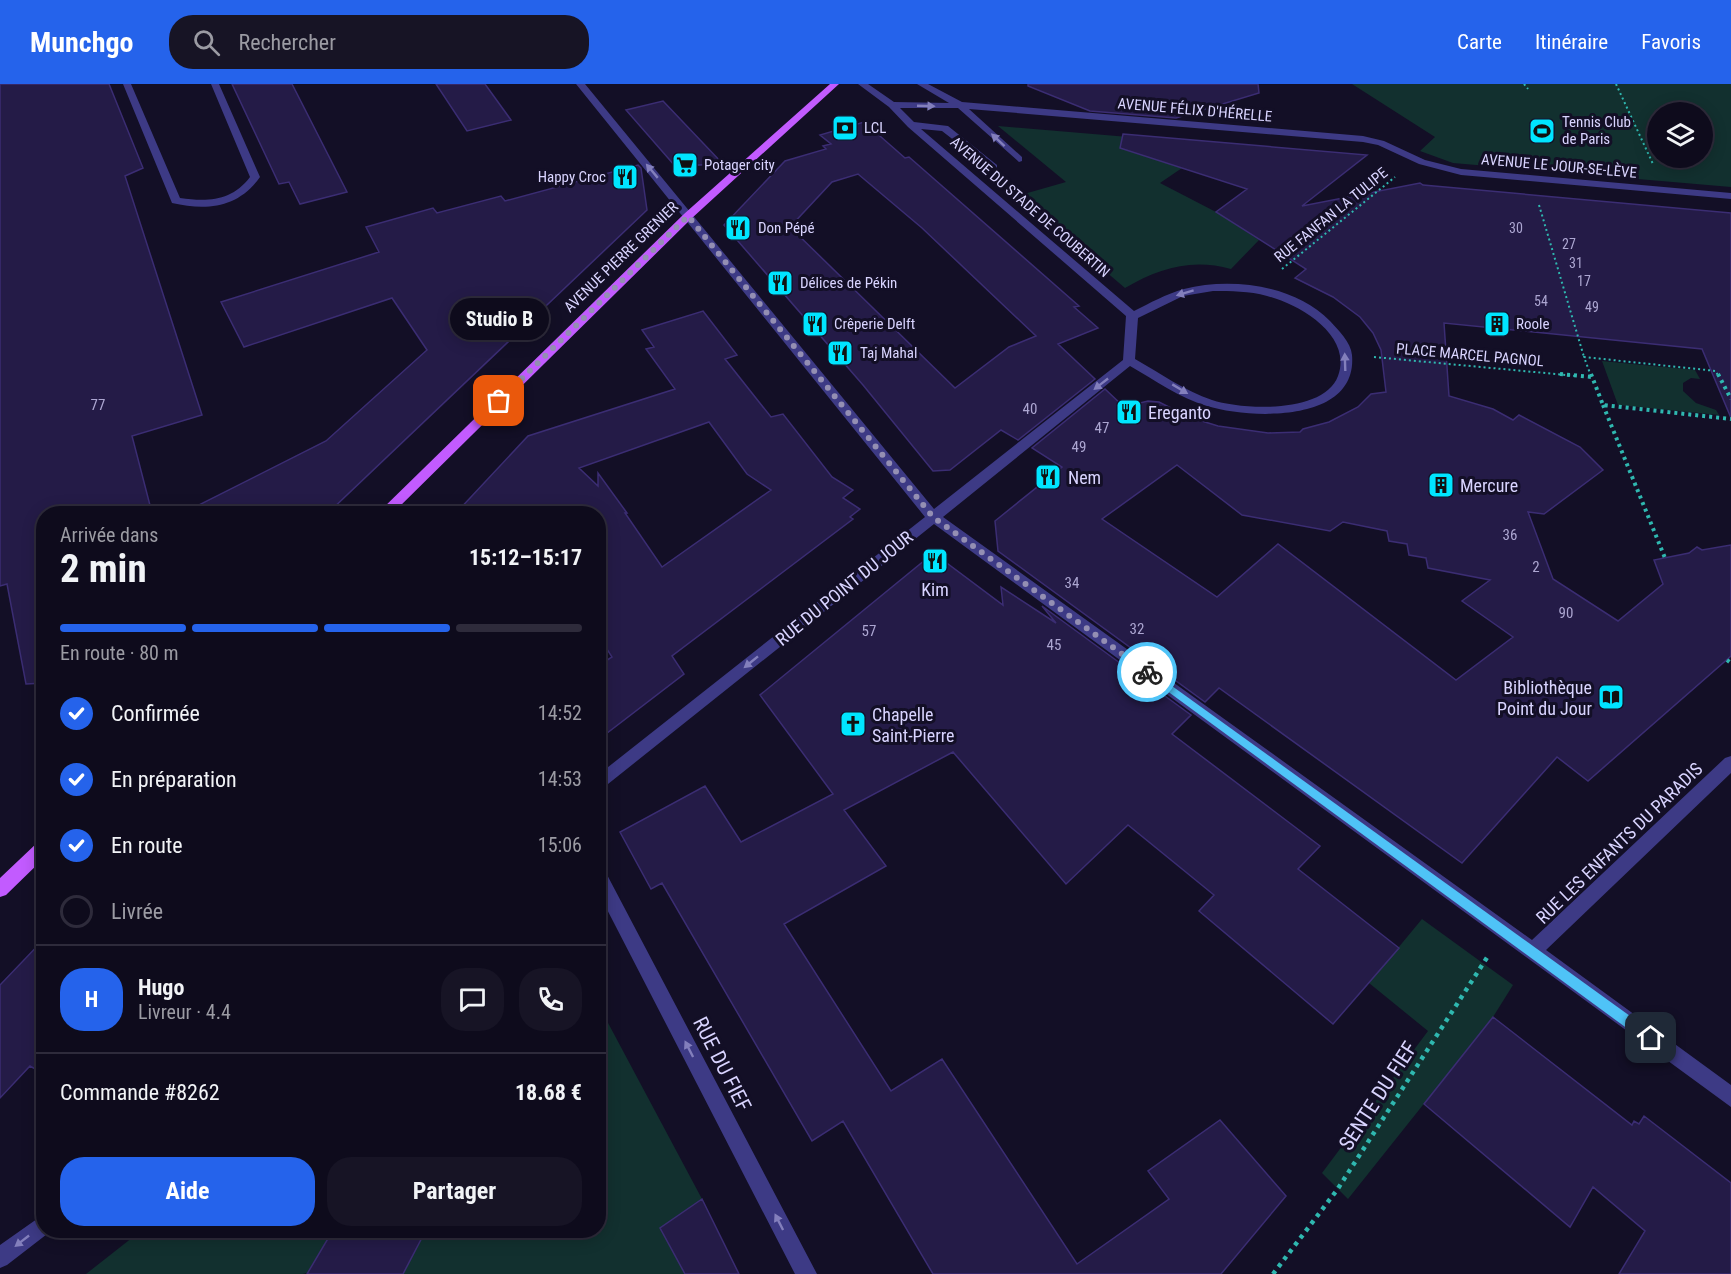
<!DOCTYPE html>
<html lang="fr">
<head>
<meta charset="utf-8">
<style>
  body { margin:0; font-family:"Roboto Condensed",sans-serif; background:#171425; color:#f1f3f6; height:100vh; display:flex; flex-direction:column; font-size:22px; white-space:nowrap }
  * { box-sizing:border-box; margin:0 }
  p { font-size:20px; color:#9b9ba3 }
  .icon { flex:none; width:33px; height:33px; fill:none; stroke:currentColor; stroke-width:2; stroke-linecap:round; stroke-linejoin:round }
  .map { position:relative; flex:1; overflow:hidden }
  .details { position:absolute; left:36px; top:422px; width:570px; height:732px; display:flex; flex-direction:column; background:#0e0b1c; border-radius:24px; box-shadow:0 3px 15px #0003,0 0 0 2px #2e2b3b }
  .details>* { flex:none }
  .buttons { position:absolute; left:1647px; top:18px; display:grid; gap:12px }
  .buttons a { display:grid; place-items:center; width:66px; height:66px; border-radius:50%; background:#0e0b1c; box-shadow:0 3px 15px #0003,0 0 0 2px #2e2b3b; font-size:30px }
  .pin { position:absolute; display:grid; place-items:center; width:51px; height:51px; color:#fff; margin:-26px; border-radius:12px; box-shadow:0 3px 9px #0006 }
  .courier { position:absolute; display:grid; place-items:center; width:60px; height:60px; margin:-30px; border:4px solid #4fc3f7; border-radius:50%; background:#fff; color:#222; box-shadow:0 2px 8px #0007 }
  .bubble { position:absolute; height:42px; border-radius:21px; background:#0e0b1c; box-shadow:0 3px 15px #0003,0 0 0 2px #2e2b3b; font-size:20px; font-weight:700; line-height:42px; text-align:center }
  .head em { font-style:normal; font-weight:700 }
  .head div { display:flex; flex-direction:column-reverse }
  .head { display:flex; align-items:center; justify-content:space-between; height:102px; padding:0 24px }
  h1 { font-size:39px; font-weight:700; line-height:45px }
  .bar { display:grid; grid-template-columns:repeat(4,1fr); gap:9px 6px; align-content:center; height:72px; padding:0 24px }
  .bar i { height:8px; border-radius:4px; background:#2e2b3b }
  .bar .current { background:#2563eb }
  .bar p { grid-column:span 4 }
  .line { display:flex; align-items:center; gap:15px; padding:0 24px; border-top:2px solid #2e2b3b }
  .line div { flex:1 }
  .round { display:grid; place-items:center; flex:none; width:63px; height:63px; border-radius:24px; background:#171425 }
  ol { padding:0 24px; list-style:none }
  li { display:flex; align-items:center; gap:18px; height:66px }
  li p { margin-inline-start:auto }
  li .icon { padding:6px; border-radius:50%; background:#2563eb; color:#fff; stroke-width:4 }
  li:last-child { color:#9b9ba3 }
  li i { width:33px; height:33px; border:3px solid #2e2b3b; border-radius:50% }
  .cta { display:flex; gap:12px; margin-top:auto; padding:12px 24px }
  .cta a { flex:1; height:69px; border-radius:24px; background:#2563eb; color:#fff; font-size:24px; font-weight:700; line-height:69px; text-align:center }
  .cta a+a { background:#171425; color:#f1f3f6 }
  header { display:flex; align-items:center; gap:36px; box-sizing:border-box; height:84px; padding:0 30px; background:#2563eb; color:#fff }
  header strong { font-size:28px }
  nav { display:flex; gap:33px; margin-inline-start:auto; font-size:21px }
  .search { width:420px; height:54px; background:#171425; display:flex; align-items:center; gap:15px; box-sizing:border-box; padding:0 21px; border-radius:24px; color:#9b9ba3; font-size:22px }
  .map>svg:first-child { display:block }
</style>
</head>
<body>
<header>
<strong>Munchgo</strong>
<div class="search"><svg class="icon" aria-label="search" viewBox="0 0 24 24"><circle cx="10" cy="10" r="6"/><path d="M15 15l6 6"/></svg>Rechercher</div>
<nav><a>Carte</a><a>Itinéraire</a><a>Favoris</a></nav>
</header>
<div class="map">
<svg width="1731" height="1190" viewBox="0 0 1731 1190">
  <rect width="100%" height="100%" fill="#130f26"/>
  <path fill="#12302f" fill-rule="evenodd" d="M1352 0H1731V103L1453 79 1420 67 1435 53ZM1658 28H1702V74H1658Z
    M998 42 1164 56 1182 84 1160 99 1216 128 1259 156 1231 185C1192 174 1159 184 1125 204L1017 112 1066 98Z
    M1602 277 1695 286 1700 295 1691 294 1683 299V307L1696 319 1716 326 1719 331 1618 321Z
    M1422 835 1513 901 1493 933 1348 1115 1322 1089 1428 947 1369 899Z
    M599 922 702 1115 660 1144 685 1190H403L426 1146H598Z
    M142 1146H333L307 1189 303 1190H86Z"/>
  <path fill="#241b47" stroke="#3b2d73" stroke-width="1.5" fill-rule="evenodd" d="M0 0H109L143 84 125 92 202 331 132 352 152 429H44V599L26 600 7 500 0 502Z
    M232 0H292L347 108 300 120 289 98 279 100Z
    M436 0H485L511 36 467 47Z
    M1028 0H1258L1259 9 1176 34 1090 27 1028 2Z
    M663 17 723 80 675 82 626 26Z
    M864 38 905 74 909 73 1079 222 1074 223 1098 244 1058 260 1095 295 1018 356 1001 346 950 386 933 387 863 301 724 141 785 77 826 65 823 62 831 60 820 51ZM858 90 922 144 1036 252 1009 263 955 304 790 143 832 98Z
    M1123 50 1367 71 1302 122 1420 99 1423 101 1731 129V334L1702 265 1444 239 1449 312 1493 325 1513 336 1519 331 1580 363 1603 386 1544 430 1528 428 1553 495 1618 537 1663 500 1654 476 1689 469 1697 463 1702 466 1731 461V572L1588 697 1557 673 1462 779 1219 604 1205 618 998 467 995 437 1062 383 1032 364 1105 305 1124 323 1148 317 1159 318 1189 333 1218 342 1268 349 1300 348 1303 345 1329 338 1358 323 1371 310 1386 308 1381 266 1373 249 1360 233 1333 213 1295 194 1306 185 1216 128 1247 105 1120 64ZM1177 381 1242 431 1330 447 1343 438 1387 447 1389 457 1407 460 1409 471 1426 474 1428 484 1490 496 1462 517 1513 553 1456 596 1278 460 1217 513 1102 435Z
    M638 81 641 84 647 126 328 429H183L326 357 427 266 392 214 244 263 221 218 379 168 366 143 433 124 437 129 501 112 505 117Z
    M703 227 737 271 725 275 771 333 783 330 832 393 853 406 843 414 860 425 850 433 853 435 672 572 684 590 598 656V582L612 573 598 551V429H456L528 352 675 305 646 265 654 263 642 246ZM709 338 747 390 771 406 662 483 625 429H627L598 389V402L579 384Z
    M925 476 944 477 1003 521 1001 503 1056 539 1042 522 1191 631 1172 650 1320 762 1298 785 1399 864 1333 940 1199 827 1214 811 1128 741 1066 800 953 668 844 726 886 782 784 840 891 1007 942 975 1077 1180 1169 1115 1148 1087 1220 1036 1286 1112 1221 1190H933L843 1037 812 1057 662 799 651 805 620 748 705 702 741 758 833 710 760 611Z
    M44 855V990L30 982 0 1014V901Z
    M1493 933 1632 1041 1634 1037 1639 1040 1644 1032 1731 1099V1190H1619L1645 1147 1593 1103 1570 1143 1424 1020Z
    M702 1115 739 1190H685L660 1144Z
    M333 1146H426L403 1190H307Z"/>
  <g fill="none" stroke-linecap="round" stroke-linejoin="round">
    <path stroke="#2fb8b0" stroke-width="2" stroke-dasharray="2 3" stroke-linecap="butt" d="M1524 0 1528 5
      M1616 0 1653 80
      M1539 121 1584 273
      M1282 185 1395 93
      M1374 273 1577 292
      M1591 292 1584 273 1716 287 1718 292"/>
    <path stroke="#2fb8b0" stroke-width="4" stroke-dasharray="3 4" stroke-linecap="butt" d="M1560 290 1592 293
      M1591 290 1603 321 1731 335
      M1718 290 1731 315
      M1603 321 1665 474
      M1727 576 1731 579"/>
    <path stroke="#2fb8b0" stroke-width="4.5" stroke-dasharray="4 5" stroke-linecap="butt" d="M1273 1190 1337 1106 1488 872"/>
    <path fill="#3d3a85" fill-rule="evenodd" d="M123 0H131L180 114C208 118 232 117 250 93L211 0H219L260 93C238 124 207 127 172 119Z
      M576 0H585L934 425 1123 276 1126 232 908 43 889 23 858 0H868L894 18 949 19 917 0H928L962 18 1363 52 1384 57 1425 76 1461 85 1731 109V115L1461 91 1419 80 1378 61 1363 58 969 25 1022 73V77L1019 78 958 24H900L914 38 948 42 997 81V85H991L942 47 921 45 1134 227C1150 219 1166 210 1184 205 1231 193 1295 201 1330 237 1338 246 1351 258 1352 271 1358 340 1249 335 1207 322 1179 314 1155 296 1130 282L943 433 1532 856 1725 674 1731 672V689L1546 866 1731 1001V1023L934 440 598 708V691L925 433ZM1213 207C1231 207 1249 207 1267 212 1299 220 1353 251 1338 292 1324 330 1242 326 1212 316 1185 307 1160 289 1135 275L1138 234 1183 212Z
      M598 783 604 785 817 1190H795L598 808Z
      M44 1130V1146L51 1147 7 1181 0 1184V1161Z"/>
    <path fill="#c25bff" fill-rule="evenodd" d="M830 0H839L692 134 393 429H378L684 130Z
      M44 756V774L6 811 0 813V794L38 758Z"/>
  </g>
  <defs><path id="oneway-solid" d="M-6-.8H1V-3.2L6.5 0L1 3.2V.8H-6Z" transform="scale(1.5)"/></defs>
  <g fill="#837fbc">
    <use href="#oneway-solid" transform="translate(926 22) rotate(2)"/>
    <use href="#oneway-solid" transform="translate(998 56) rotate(-137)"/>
    <use href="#oneway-solid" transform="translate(652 87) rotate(-130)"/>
    <use href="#oneway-solid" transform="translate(1185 209) rotate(163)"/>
    <use href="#oneway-solid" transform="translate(1345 278) rotate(-92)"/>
    <use href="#oneway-solid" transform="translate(1101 300) rotate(142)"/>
    <use href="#oneway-solid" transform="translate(1180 305) rotate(31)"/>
    <use href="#oneway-solid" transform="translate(751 578) rotate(141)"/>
    <use href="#oneway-solid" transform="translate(689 965) rotate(-117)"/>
    <use href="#oneway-solid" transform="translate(779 1138) rotate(-117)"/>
    <use href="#oneway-solid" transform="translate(22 1157) rotate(142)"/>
  </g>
  <path fill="#4fc3f7" d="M1147 584 1655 950V959H1647L1144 590V585Z"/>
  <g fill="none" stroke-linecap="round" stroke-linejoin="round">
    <path stroke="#948fb3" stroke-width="6" stroke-dasharray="0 10.8" d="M499 317 688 132 933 433 1147 588"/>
  </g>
  <defs>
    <g id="bank-square" transform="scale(1.35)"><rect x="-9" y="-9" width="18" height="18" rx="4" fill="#00e5ff" stroke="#130f26"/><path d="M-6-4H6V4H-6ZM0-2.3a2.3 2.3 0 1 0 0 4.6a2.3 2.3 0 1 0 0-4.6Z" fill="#111"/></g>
    <g id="stadium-square" transform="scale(1.35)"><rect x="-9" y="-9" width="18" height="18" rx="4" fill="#00e5ff" stroke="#130f26"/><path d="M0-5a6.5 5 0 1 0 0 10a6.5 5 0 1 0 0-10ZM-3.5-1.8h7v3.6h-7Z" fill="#111"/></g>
    <g id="supermarket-square" transform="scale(1.35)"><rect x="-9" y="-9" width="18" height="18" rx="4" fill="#00e5ff" stroke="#130f26"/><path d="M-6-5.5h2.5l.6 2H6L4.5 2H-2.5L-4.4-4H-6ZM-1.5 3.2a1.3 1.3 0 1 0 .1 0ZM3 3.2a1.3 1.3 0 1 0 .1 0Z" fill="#111"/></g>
    <g id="restaurant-square" transform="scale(1.35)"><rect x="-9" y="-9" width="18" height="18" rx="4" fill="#00e5ff" stroke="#130f26"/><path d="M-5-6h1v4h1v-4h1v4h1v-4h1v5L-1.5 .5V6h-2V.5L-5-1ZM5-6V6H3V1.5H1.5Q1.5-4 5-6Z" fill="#111"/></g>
    <g id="building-square" transform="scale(1.35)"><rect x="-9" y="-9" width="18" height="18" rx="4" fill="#00e5ff" stroke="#130f26"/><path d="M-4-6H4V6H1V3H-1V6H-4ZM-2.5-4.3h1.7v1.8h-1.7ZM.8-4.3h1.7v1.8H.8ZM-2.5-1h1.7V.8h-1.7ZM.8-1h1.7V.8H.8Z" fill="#111"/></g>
    <g id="library-square" transform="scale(1.35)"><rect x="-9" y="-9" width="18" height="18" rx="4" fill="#00e5ff" stroke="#130f26"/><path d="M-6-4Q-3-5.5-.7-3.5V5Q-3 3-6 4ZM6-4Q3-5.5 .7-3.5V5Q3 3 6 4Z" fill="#111"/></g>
    <g id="church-square" transform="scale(1.35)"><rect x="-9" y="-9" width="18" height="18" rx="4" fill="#00e5ff" stroke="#130f26"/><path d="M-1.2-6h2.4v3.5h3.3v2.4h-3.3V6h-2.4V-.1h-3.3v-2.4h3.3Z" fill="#111"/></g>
  </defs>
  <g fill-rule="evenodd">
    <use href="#bank-square" x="845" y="44"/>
    <use href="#stadium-square" x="1542" y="47"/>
    <use href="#supermarket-square" x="685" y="81"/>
    <use href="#restaurant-square" x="625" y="93"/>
    <use href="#restaurant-square" x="738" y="144"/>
    <use href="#restaurant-square" x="780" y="199"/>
    <use href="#restaurant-square" x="815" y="240"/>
    <use href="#building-square" x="1497" y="240"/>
    <use href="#restaurant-square" x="840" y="269"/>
    <use href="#restaurant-square" x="1129" y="328"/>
    <use href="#restaurant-square" x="1048" y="393"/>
    <use href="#building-square" x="1441" y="401"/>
    <use href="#restaurant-square" x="935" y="477"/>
    <use href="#library-square" x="1611" y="613"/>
    <use href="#church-square" x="853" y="640"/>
  </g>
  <g text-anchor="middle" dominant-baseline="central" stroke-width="6" stroke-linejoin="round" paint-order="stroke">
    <g font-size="14" fill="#aca6d1">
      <text x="1516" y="144">30</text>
      <text x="1569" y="160">27</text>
      <text x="1576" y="179">31</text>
      <text x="1584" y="197">17</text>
      <text x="1541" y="217">54</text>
      <text x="1592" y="223">49</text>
    </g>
    <g font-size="15" fill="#d9d4ff" stroke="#130f26">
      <text transform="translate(1195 26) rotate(5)">AVENUE FÉLIX D'HÉRELLE</text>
      <text transform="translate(1559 82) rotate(5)">AVENUE LE JOUR-SE-LÈVE</text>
      <text transform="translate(1030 123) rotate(41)">AVENUE DU STADE DE COUBERTIN</text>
      <text transform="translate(1331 131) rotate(-39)">RUE FANFAN LA TULIPE</text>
      <text transform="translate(621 173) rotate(-44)">AVENUE PIERRE GRENIER</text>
      <text transform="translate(1470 271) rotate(5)">PLACE MARCEL PAGNOL</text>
    </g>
    <g font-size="15" fill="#d9d4ff" stroke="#130f26" text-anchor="start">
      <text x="1562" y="38">Tennis Club<tspan x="1562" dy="17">de Paris</tspan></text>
      <text x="864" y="44">LCL</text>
      <text x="704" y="81">Potager city</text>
      <text x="606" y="93" text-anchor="end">Happy Croc</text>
      <text x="758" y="144">Don Pépé</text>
      <text x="800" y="199">Délices de Pékin</text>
      <text x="834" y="240">Crêperie Delft</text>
      <text x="1516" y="240">Roole</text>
      <text x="860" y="269">Taj Mahal</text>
    </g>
    <g font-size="15" fill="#aca6d1">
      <text x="98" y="321">77</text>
      <text x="1030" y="325">40</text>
      <text x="1102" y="344">47</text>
      <text x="1079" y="363">49</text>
      <text x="1510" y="451">36</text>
      <text x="1536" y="483">2</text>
      <text x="1072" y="499">34</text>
      <text x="1566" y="529">90</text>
      <text x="1137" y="545">32</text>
      <text x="869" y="547">57</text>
      <text x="1054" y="561">45</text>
    </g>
    <g font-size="18" fill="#d9d4ff" stroke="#130f26" text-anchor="start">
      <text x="1148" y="328">Ereganto</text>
      <text x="1068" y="393">Nem</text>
      <text x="1460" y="401">Mercure</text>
      <text x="935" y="505" text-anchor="middle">Kim</text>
      <text x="1592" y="603" text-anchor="end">Bibliothèque<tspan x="1592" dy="21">Point du Jour</tspan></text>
      <text x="872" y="630">Chapelle<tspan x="872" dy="21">Saint-Pierre</tspan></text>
    </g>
    <g font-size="18" fill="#d9d4ff" stroke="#130f26">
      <text transform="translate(844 504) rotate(-39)">RUE DU POINT DU JOUR</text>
      <text transform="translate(1619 759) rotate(-44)">RUE LES ENFANTS DU PARADIS</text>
    </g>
    <g font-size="21" fill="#d9d4ff" stroke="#130f26">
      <text transform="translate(722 980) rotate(63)">RUE DU FIEF</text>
      <text transform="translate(1378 1012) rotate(-57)">SENTE DU FIEF</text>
    </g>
  </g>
</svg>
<div class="buttons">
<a><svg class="icon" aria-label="layers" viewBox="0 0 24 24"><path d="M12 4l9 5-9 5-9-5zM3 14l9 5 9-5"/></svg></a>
</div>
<div class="pin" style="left:499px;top:317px;background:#ea580c"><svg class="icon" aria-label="bag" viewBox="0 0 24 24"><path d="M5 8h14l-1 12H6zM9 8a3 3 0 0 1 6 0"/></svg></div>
<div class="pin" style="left:1651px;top:954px;background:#1f2937"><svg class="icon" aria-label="home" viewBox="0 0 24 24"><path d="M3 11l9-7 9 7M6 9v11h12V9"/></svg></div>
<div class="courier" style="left:1147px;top:588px"><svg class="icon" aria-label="bike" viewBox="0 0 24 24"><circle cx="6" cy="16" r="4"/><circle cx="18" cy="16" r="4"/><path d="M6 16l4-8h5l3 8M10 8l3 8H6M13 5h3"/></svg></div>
<div class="bubble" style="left:450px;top:214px;width:99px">Studio B</div>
<section class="details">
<div class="head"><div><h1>2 min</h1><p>Arrivée dans</p></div><em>15:12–15:17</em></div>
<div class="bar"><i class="current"></i><i class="current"></i><i class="current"></i><i></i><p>En route · 80 m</p></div>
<ol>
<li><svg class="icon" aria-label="check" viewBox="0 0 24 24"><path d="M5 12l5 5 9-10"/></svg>Confirmée<p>14:52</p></li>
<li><svg class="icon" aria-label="check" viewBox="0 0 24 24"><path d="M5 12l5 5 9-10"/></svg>En préparation<p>14:53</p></li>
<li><svg class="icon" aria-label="check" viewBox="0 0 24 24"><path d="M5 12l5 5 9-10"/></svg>En route<p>15:06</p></li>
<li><i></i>Livrée</li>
</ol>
<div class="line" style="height:108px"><b class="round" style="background:#2563eb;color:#fff">H</b><div><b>Hugo</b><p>Livreur · 4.4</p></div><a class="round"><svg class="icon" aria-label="chat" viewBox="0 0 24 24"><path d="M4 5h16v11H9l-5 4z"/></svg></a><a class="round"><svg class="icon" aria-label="phone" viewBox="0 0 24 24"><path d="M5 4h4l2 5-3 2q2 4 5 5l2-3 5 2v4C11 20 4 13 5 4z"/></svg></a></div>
<div class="line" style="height:78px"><div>Commande #8262</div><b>18.68 €</b></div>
<div class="cta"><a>Aide</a><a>Partager</a></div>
</section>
</div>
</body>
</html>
